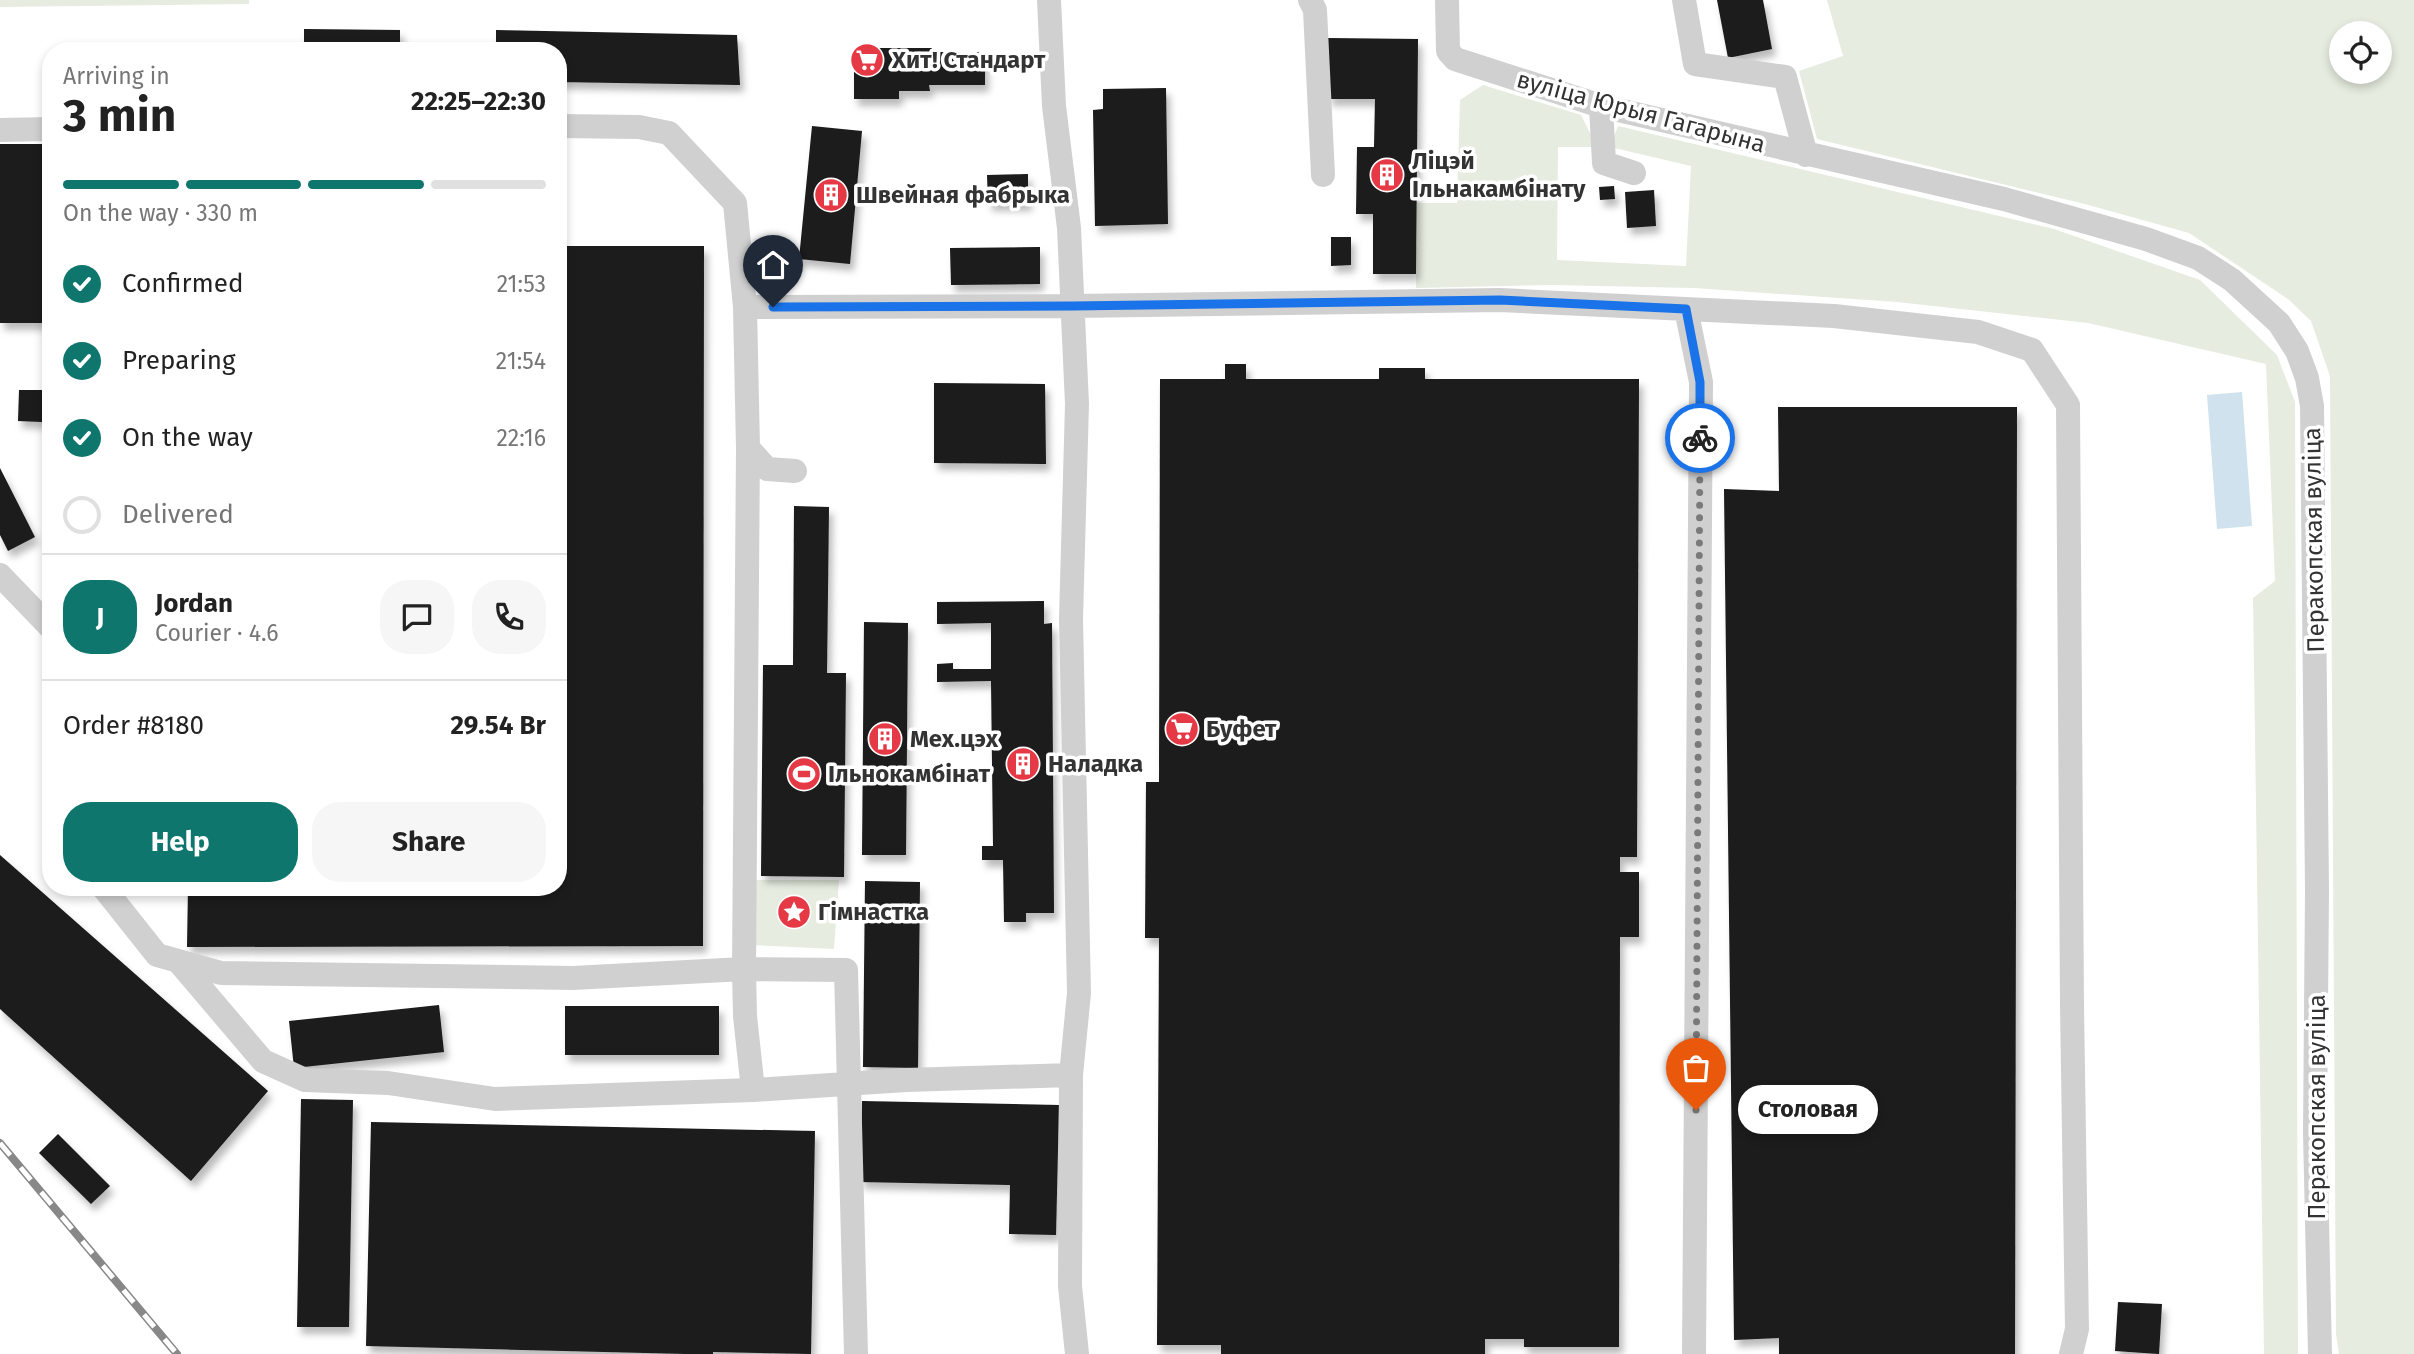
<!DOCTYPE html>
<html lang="en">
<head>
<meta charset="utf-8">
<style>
  body { margin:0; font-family:"Fira Sans",sans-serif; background:#f6f6f6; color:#222; height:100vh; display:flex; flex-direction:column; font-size:26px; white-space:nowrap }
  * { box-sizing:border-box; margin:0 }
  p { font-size:23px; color:#767676 }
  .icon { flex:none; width:38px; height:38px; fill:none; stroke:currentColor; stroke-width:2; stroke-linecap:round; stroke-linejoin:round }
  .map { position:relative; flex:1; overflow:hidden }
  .details { position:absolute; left:42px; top:42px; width:525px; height:854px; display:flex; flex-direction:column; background:#fff; border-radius:28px; box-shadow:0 4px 10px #0003 }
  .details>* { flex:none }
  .tools { position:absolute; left:2329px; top:21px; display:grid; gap:14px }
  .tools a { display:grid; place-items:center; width:63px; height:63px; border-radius:50%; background:#fff; box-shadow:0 4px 10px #0003; font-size:35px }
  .pin { position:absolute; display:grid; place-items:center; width:60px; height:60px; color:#fff; margin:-72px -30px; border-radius:50% 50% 50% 0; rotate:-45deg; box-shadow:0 0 7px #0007 }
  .pin .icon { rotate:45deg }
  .courier { position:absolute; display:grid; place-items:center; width:70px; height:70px; margin:-35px; border:5px solid #1a73e8; border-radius:50%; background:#fff; color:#222; box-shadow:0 2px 9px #0007 }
  .bubble { position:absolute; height:49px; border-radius:24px; background:#fff; box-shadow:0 4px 10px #0003; font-size:23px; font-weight:700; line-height:49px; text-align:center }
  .overview em { font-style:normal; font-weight:700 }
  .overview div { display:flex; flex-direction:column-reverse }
  .overview { display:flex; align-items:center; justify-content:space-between; height:119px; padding:0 21px }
  h1 { font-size:46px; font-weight:700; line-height:52px }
  .bar { display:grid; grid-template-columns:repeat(4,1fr); gap:10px 7px; align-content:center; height:84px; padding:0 21px }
  .bar i { height:9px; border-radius:5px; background:#e0e0e0 }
  .bar .active { background:#0f766e }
  .bar p { grid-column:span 4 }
  .line { display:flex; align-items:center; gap:18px; padding:0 21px; border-top:2px solid #e0e0e0 }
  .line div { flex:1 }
  .round { display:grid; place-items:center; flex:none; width:74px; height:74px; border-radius:28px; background:#f6f6f6 }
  ol { padding:0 21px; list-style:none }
  li { display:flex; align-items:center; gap:21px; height:77px }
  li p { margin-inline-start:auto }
  li .icon { padding:7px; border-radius:50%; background:#0f766e; color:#fff; stroke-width:4 }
  li:last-child { color:#767676 }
  li i { width:38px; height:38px; border:4px solid #e0e0e0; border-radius:50% }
  .button { display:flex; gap:14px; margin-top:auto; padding:14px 21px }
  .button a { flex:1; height:80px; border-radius:28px; background:#0f766e; color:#fff; font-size:28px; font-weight:700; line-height:80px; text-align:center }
  .button a+a { background:#f6f6f6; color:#222 }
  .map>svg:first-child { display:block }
</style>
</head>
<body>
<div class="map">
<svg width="2414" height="1354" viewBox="0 0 2414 1354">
  <defs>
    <filter id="shadow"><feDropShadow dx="4" dy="7" stdDeviation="3.5" flood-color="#0004"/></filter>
  </defs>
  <rect width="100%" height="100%" fill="#fff"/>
  <path fill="#e6ecdf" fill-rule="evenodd" d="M0 0H249V4L0 7Z
    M1827 0H2414V1354H2339L2336 1334 2330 376 2311 321 2288 299 2189 233 2085 204 1817 139 1799 71 1843 56ZM2342 33H2380V72H2342Z
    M1483 85 1581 115 1597 147H1558L1557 260 1686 266 1691 166 1610 147 1618 126 2054 229 2200 280 2277 355 2295 402 2298 1354H2264L2253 598 2275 581 2266 364 2088 323 1897 302 1694 288 1552 285 1416 288 1417 203H1457L1460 100Z
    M755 880H839L834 949 753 945Z"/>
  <path fill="#cfe2ee" d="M2242 392 2252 526 2217 529 2207 395Z"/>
  <path fill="#1a1a1a" filter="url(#shadow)" d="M1717 0H1763L1772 49 1728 58Z
    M304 29 400 30V51H304Z
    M496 30 737 35 740 85 558 82V51H496Z
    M1328 38 1418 39 1416 274H1373V214H1356L1357 147H1374L1375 99H1328Z
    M854 48H932V52H985V85H929L930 91H899V99H854Z
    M1166 88 1168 224 1095 226 1093 110 1103 109V89Z
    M812 126 862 131 850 264 799 259Z
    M0 144H51V252H43V323H0Z
    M1028 174V204H988L987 175Z
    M1614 186 1615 199 1600 200 1599 187Z
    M1654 190 1656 226 1627 228 1625 192Z
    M1331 237H1351V265L1331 266Z
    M558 246H704L703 946 187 947 188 887H558Z
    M1040 247V284L951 285 950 248Z
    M1225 364H1246V379H1379V368H1425V379H1639L1637 857H1620V872H1639V937H1620L1619 1347H1524V1339H1485V1354H1221V1345H1157L1159 938H1145L1146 782H1159L1160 379H1225Z
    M48 379H51V413H47V406H42V422L18 421 19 390H47Z
    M934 383 1045 384 1046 464 934 463Z
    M1778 407H2017L2015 1354H1779V1338L1734 1340 1724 489 1779 491Z
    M0 468 35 537 8 551 0 535Z
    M794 506 829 507 827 673H846L844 877 761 876 763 665H793Z
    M1044 601V624L1052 623 1054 913H1026V922H1004L1003 860H982V846H993L991 681 937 682V664L953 663V669H991V623L937 624V602Z
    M864 622 908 623 906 855H862Z
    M0 855 268 1091 191 1181 0 1009Z
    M865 881 920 882 918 1068 863 1067Z
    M439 1005 444 1052 294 1068 289 1021Z
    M565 1006H719V1055H565Z
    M301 1099 353 1100 349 1327H297Z
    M862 1101 1059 1105 1056 1235 1009 1234 1010 1185 860 1182Z
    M371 1122 815 1131 811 1354 713 1352V1354H687L366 1346Z
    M58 1134 110 1186 91 1204 39 1153Z
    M2118 1302 2162 1304 2159 1354 2115 1351Z"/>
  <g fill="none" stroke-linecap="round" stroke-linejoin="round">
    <path stroke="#d0d0d0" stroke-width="24" d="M1310 0 1315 10 1323 175
      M1447 0 1448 51 1455 59 1601 106 2004 199 2146 239 2198 258 2232 280 2279 323 2297 351 2307 378 2312 406 2317 890 2315 1133 2320 1354
      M1684 0 1695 64 1785 77 1806 155
      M1601 106 1604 163 1634 173
      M558 126 639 127 669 133 735 203 745 307 748 448 767 469 795 471
      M0 130 51 129
      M745 307 1073 306 1500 300 1834 316 1978 332 2032 350 2068 405 2072 1006 2077 1329 2071 1354
      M1686 309 1701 382 1694 1354
      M748 448 744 969 846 970 856 1354
      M0 575 51 628
      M103 887 157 955 221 973 573 978 744 969 745 1016 753 1090 906 1080 1071 1075 1079 993 1071 619 1077 404 1069 228 1054 106 1049 0
      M178 961 263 1061 305 1080 388 1083 495 1099 753 1090
      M1071 1075 1070 1286 1077 1354"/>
    <g stroke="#888" stroke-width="8">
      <path id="rail" d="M0 1143 177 1354"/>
    </g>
    <use href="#rail" stroke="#fff" stroke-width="5" stroke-dasharray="16" stroke-linecap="butt"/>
  </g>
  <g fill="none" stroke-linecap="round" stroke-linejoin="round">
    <path stroke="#7a7a7a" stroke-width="7" stroke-dasharray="0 12.6" d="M1696 1110 1700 438"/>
    <path stroke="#1a73e8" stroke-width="9" d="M773 307 1073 306 1500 300 1686 309 1700 382V438"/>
  </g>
  <defs>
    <g id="supermarket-disc" transform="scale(1.75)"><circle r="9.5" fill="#e63946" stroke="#fff"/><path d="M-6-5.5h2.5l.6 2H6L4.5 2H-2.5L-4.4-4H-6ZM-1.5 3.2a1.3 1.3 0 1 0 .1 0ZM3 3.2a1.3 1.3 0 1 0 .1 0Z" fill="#fff"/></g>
    <g id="building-disc" transform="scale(1.75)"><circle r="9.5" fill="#e63946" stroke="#fff"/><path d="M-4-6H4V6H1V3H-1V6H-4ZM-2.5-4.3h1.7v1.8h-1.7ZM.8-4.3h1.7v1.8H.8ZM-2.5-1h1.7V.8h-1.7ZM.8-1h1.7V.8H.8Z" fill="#fff"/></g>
    <g id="stadium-disc" transform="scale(1.75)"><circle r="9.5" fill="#e63946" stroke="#fff"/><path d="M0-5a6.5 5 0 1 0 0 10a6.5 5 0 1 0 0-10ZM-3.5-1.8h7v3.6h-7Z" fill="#fff"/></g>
    <g id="sight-disc" transform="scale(1.75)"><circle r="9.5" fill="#e63946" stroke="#fff"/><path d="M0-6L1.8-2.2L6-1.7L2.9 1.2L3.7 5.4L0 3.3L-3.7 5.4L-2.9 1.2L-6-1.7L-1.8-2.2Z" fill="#fff"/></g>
  </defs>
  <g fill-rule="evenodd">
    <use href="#supermarket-disc" x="867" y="60"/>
    <use href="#building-disc" x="1387" y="175"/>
    <use href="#building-disc" x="831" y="195"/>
    <use href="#supermarket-disc" x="1182" y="729"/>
    <use href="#building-disc" x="885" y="739"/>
    <use href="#building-disc" x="1023" y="764"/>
    <use href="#stadium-disc" x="804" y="774"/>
    <use href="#sight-disc" x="794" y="912"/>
  </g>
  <g text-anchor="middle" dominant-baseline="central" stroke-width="7" stroke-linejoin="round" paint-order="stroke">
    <g font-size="24" font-weight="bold" fill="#333" stroke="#fff" text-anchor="start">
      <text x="892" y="60">Хит! Стандарт</text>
      <text x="1412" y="161">Ліцэй<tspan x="1412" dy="28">Ільнакамбінату</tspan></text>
      <text x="856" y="195">Швейная фабрыка</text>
      <text x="1206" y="729">Буфет</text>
      <text x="910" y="739">Мех.цэх</text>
      <text x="1048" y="764">Наладка</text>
      <text x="828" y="774">Ільнокамбінат</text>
      <text x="818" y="912">Гімнастка</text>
    </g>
    <g font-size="24" fill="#333" stroke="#fff">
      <text transform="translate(1641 112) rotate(15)">вуліца Юрыя Гагарына</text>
      <text transform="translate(2314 540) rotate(-91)">Перакопская вуліца</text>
      <text transform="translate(2317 1107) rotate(-90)">Перакопская вуліца</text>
    </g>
  </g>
</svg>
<div class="tools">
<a><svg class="icon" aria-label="locate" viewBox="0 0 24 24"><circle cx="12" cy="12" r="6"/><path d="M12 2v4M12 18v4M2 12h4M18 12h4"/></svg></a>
</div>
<div class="pin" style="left:1696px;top:1110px;background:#ea580c"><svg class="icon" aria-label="bag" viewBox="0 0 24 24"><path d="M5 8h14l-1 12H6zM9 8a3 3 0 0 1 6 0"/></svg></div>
<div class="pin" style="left:773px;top:307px;background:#1f2937"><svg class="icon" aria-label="home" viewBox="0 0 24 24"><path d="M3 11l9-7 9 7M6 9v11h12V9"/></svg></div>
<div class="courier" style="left:1700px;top:438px"><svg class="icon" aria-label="bike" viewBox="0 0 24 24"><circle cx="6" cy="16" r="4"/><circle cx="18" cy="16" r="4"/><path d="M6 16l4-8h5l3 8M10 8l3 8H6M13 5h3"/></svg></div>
<div class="bubble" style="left:1738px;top:1085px;width:140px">Столовая</div>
<section class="details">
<div class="overview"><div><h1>3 min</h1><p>Arriving in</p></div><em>22:25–22:30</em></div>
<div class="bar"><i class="active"></i><i class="active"></i><i class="active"></i><i></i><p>On the way · 330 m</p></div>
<ol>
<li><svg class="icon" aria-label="check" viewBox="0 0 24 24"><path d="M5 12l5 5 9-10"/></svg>Confirmed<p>21:53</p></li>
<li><svg class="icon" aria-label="check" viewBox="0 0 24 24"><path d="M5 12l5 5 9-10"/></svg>Preparing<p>21:54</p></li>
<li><svg class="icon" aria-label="check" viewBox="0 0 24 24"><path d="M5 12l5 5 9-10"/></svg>On the way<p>22:16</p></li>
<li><i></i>Delivered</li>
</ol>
<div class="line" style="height:126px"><b class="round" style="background:#0f766e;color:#fff">J</b><div><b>Jordan</b><p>Courier · 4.6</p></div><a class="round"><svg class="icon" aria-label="chat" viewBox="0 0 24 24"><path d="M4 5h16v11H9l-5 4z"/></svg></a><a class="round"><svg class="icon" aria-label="phone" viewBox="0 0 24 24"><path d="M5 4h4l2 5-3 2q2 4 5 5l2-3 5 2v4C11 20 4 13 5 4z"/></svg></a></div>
<div class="line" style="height:91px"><div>Order #8180</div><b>29.54 Br</b></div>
<div class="button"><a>Help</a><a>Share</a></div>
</section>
</div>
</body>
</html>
